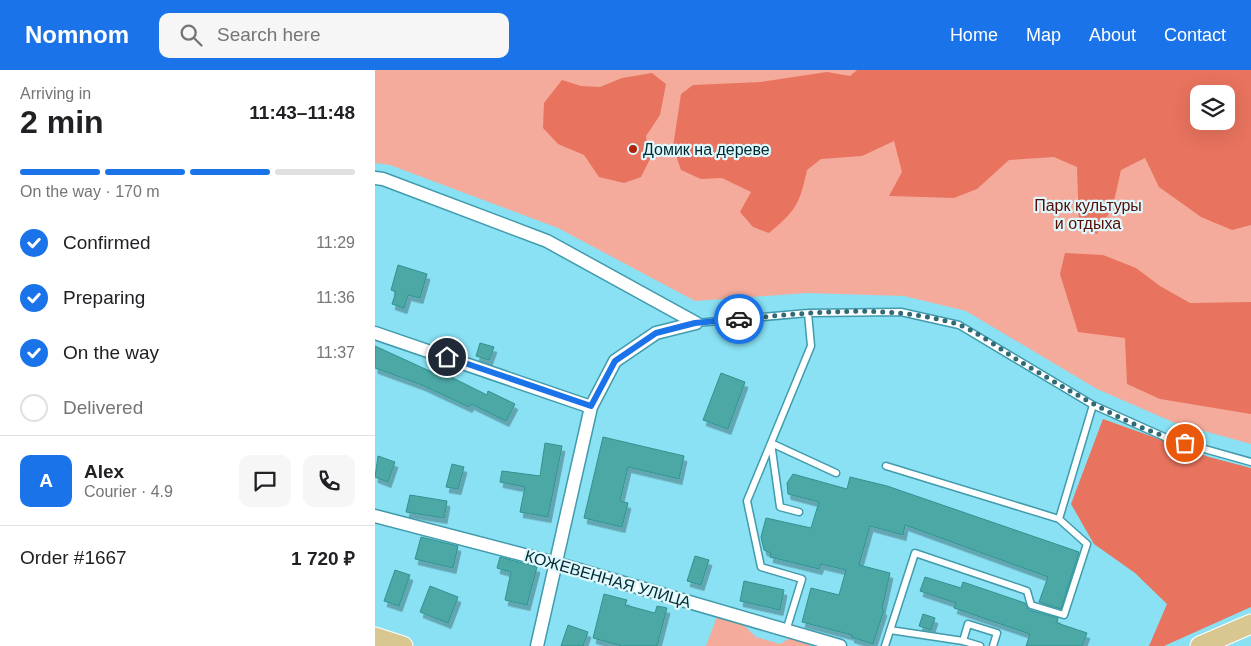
<!DOCTYPE html>
<html lang="en">
<head>
<meta charset="utf-8">
<style>
  body { margin:0; font-family:Arial,sans-serif; background:#f6f6f6; color:#202124; height:100vh; display:flex; flex-direction:column; font-size:19px; white-space:nowrap }
  * { box-sizing:border-box; margin:0 }
  p { font-size:16px; color:#757577 }
  .icon { flex:none; width:28px; height:28px; fill:none; stroke:currentColor; stroke-width:2; stroke-linecap:round; stroke-linejoin:round }
  .map { position:relative; flex:1; overflow:hidden }
  .sheet { display:flex; flex-direction:column; background:#fff; width:375px }
  .sheet>* { flex:none }
  .fabs { position:absolute; left:815px; top:15px; display:grid; gap:10px }
  .fabs a { display:grid; place-items:center; width:45px; height:45px; border-radius:10px; background:#fff; box-shadow:0 5px 20px #0002; font-size:25px }
  .pin { position:absolute; display:grid; place-items:center; width:42px; height:42px; color:#fff; margin:-21px; border:2px solid #fff; border-radius:50%; box-shadow:0 1px 5px #0007 }
  .courier { position:absolute; display:grid; place-items:center; width:50px; height:50px; margin:-25px; border:4px solid #1a73e8; border-radius:50%; background:#fff; color:#222; box-shadow:0 1px 6px #0007 }
  .head em { font-style:normal; font-weight:600 }
  .head div { display:flex; flex-direction:column-reverse }
  .head { display:flex; align-items:center; justify-content:space-between; height:85px; padding:0 20px }
  h1 { font-size:32px; font-weight:600; line-height:38px }
  .bar { display:grid; grid-template-columns:repeat(4,1fr); gap:8px 5px; align-content:center; height:60px; padding:0 20px }
  .bar i { height:6px; border-radius:4px; background:#e0e0e0 }
  .bar .selected { background:#1a73e8 }
  .bar p { grid-column:span 4 }
  .line { display:flex; align-items:center; gap:12px; padding:0 20px; border-top:1px solid #e0e0e0 }
  .line div { flex:1 }
  .round { display:grid; place-items:center; flex:none; width:52px; height:52px; border-radius:10px; background:#f6f6f6 }
  ol { padding:0 20px; list-style:none }
  li { display:flex; align-items:center; gap:15px; height:55px }
  li p { margin-inline-start:auto }
  li .icon { padding:5px; border-radius:50%; background:#1a73e8; color:#fff; stroke-width:4 }
  li:last-child { color:#757577 }
  li i { width:28px; height:28px; border:2px solid #e0e0e0; border-radius:50% }
  header { display:flex; align-items:center; gap:30px; box-sizing:border-box; height:70px; padding:0 25px; background:#1a73e8; color:#fff }
  header strong { font-size:24px }
  nav { display:flex; gap:28px; margin-inline-start:auto; font-size:18px }
  .search { width:350px; height:45px; background:#f6f6f6; display:flex; align-items:center; gap:12px; box-sizing:border-box; padding:0 18px; border-radius:10px; color:#757577; font-size:19px }
  main { display:flex; flex:1; min-height:0 }
  .map>svg:first-child { display:block }
</style>
</head>
<body>
<header>
<strong>Nomnom</strong>
<div class="search"><svg class="icon" aria-label="search" viewBox="0 0 24 24"><circle cx="10" cy="10" r="6"/><path d="M15 15l6 6"/></svg>Search here</div>
<nav><a>Home</a><a>Map</a><a>About</a><a>Contact</a></nav>
</header>
<main>
<section class="sheet">
<div class="head"><div><h1>2 min</h1><p>Arriving in</p></div><em>11:43–11:48</em></div>
<div class="bar"><i class="selected"></i><i class="selected"></i><i class="selected"></i><i></i><p>On the way · 170 m</p></div>
<ol>
<li><svg class="icon" aria-label="check" viewBox="0 0 24 24"><path d="M5 12l5 5 9-10"/></svg>Confirmed<p>11:29</p></li>
<li><svg class="icon" aria-label="check" viewBox="0 0 24 24"><path d="M5 12l5 5 9-10"/></svg>Preparing<p>11:36</p></li>
<li><svg class="icon" aria-label="check" viewBox="0 0 24 24"><path d="M5 12l5 5 9-10"/></svg>On the way<p>11:37</p></li>
<li><i></i>Delivered</li>
</ol>
<div class="line" style="height:90px"><b class="round" style="background:#1a73e8;color:#fff">A</b><div><b>Alex</b><p>Courier · 4.9</p></div><a class="round"><svg class="icon" aria-label="chat" viewBox="0 0 24 24"><path d="M4 5h16v11H9l-5 4z"/></svg></a><a class="round"><svg class="icon" aria-label="phone" viewBox="0 0 24 24"><path d="M5 4h4l2 5-3 2q2 4 5 5l2-3 5 2v4C11 20 4 13 5 4z"/></svg></a></div>
<div class="line" style="height:65px"><div>Order #1667</div><b>1 720 ₽</b></div>
</section>
<div class="map">
<svg width="876" height="576" viewBox="0 0 876 576">
  <defs>
    <filter id="shadow"><feDropShadow dx="3" dy="5.5" stdDeviation="0" flood-color="#0004"/></filter>
  </defs>
  <rect width="100%" height="100%" fill="#89e1f3"/>
  <path fill="#f4ab9c" fill-rule="evenodd" d="M0 0H876V374L800 353 722 319 591 241 529 226 432 223 320 231 183 158 15 95 0 93ZM824 24H851V51H824Z
    M343 544 361 548 381 567 405 574 418 566 434 573V576H331Z"/>
  <path fill="#e8735e" fill-rule="evenodd" d="M482 0H876V155L857 160 826 147 784 117 770 88 746 100 738 136 722 164 704 156 702 97 679 87 634 90 602 119 579 128 514 126 527 102 519 71 487 86 446 89 432 100C425 133 421 141 394 163L378 157 365 142 376 122 347 108 326 109 306 100 298 77 306 24 318 15 386 12 452 2 475 6ZM824 24H851V51H824Z
    M277 3 291 14 285 45 271 66 275 89 266 107 249 113 224 107 209 85 183 74 168 58 169 33 187 10 206 16 225 17 247 8Z
    M690 183 728 185 761 198 785 216 815 233 876 232V344L785 329 752 314 750 268 703 262 685 204Z
    M728 349 834 387 876 398V537L789 576H774L792 534 760 503 719 474 696 434Z"/>
  <path fill="#4ba8a5" stroke="#31928f" filter="url(#shadow)" d="M23 195 52 204 45 228 33 225 29 238 17 234 21 222 16 220Z
    M105 273 119 277 114 290 101 286Z
    M0 276 72 309 74 306 112 325 113 321 140 334 131 351 96 334 94 337 47 315 0 298Z
    M346 303 370 312 353 359 328 350Z
    M228 367 309 386 304 409 253 397 245 431 253 433 247 457 209 448Z
    M170 373 187 376 173 447 145 442 150 417 125 412 127 401 165 406Z
    M3 386 20 392 13 412 0 407Z
    M77 394 89 397 83 419 71 417Z
    M418 404 472 419 475 407 512 416 704 482 686 539 664 532 673 507 530 455 528 465 495 456 484 495 515 503 507 539 509 540 498 574 476 567 477 565 427 552 436 518 464 525 471 500 446 494 444 499 395 487 396 483 389 480 386 467 391 448 436 458 444 432 413 424 412 413Z
    M35 425 72 431 69 448 31 442Z
    M46 467 83 476 78 498 40 489Z
    M320 486 334 490 326 515 312 511Z
    M125 487 162 497 152 535 130 530 136 502 122 498Z
    M20 500 35 505 24 536 9 531Z
    M550 507 586 518 588 512 650 533 654 540 683 548 682 553 712 563 707 576H651L655 564 579 538 581 533 545 521Z
    M369 511 409 520 405 540 365 531Z
    M55 516 83 527 73 553 45 542Z
    M229 524 252 530 250 535 280 543 282 536 292 538 282 576H247L218 568Z
    M548 544 560 548 556 560 544 556Z
    M193 555 213 562 208 576H186Z"/>
  <g fill="none" stroke-linecap="round" stroke-linejoin="round">
    <g stroke="#419bac" stroke-width="9">
      <path id="service" d="M321 253 433 243 526 242 584 255 718 335 794 369 876 392
        M511 396 684 449 718 335
        M424 442 405 437 396 373 461 403
        M515 560 588 571 605 576
        M411 561 427 509 386 497 372 431 436 276 433 243
        M588 571 593 554 622 563 618 576
        M510 576 540 483 652 521 656 535 689 545 712 474 684 449"/>
    </g>
    <g stroke="#419bac" stroke-width="15">
      <path id="minor" d="M0 108 8 109 172 171 321 253
        M0 263 216 337
        M0 446 180 493 465 576
        M162 576 216 337 240 291 281 263 321 253"/>
    </g>
    <g stroke="#fff" stroke-width="21">
      <path id="primary" d="M0 567 28 576
        M825 576 876 554"/>
    </g>
    <use href="#service" stroke="#fff" stroke-width="6"/>
    <use href="#minor" stroke="#fff" stroke-width="12"/>
    <use href="#primary" stroke="#d8c791" stroke-width="19"/>
  </g>
  <g fill="none" stroke-linecap="round" stroke-linejoin="round">
    <path stroke="#316974" stroke-width="5" stroke-dasharray="0 9" d="M364 249C436 243 512 233 582 254 600 260 628 281 644 291 697 322 751 356 810 373"/>
    <path stroke="#1a73e8" stroke-width="6" d="M72 287 216 336 240 291 281 263 320 253 364 249"/>
  </g>
  <circle fill="#b1240c" stroke="#dff8fd" stroke-width="2" cx="258" cy="79" r="5"/>
  <g text-anchor="middle" dominant-baseline="central" stroke-width="4.5" stroke-linejoin="round" paint-order="stroke">
    <g font-size="16" fill="#012930" stroke="#dff8fd" text-anchor="start">
      <text x="268" y="79">Домик на дереве</text>
    </g>
    <g font-size="16" fill="#570d03" stroke="#dff8fd">
      <text x="713" y="135">Парк культуры<tspan x="713" dy="18">и отдыха</tspan></text>
    </g>
    <g font-size="16" fill="#012930" stroke="#dff8fd">
      <text transform="translate(233 509) rotate(16)">КОЖЕВЕННАЯ УЛИЦА</text>
    </g>
  </g>
</svg>
<div class="fabs">
<a><svg class="icon" aria-label="layers" viewBox="0 0 24 24"><path d="M12 4l9 5-9 5-9-5zM3 14l9 5 9-5"/></svg></a>
</div>
<div class="pin" style="left:810px;top:373px;background:#ea580c"><svg class="icon" aria-label="bag" viewBox="0 0 24 24"><path d="M5 8h14l-1 12H6zM9 8a3 3 0 0 1 6 0"/></svg></div>
<div class="pin" style="left:72px;top:287px;background:#1f2937"><svg class="icon" aria-label="home" viewBox="0 0 24 24"><path d="M3 11l9-7 9 7M6 9v11h12V9"/></svg></div>
<div class="courier" style="left:364px;top:249px"><svg class="icon" aria-label="car" viewBox="0 0 24 24"><path d="M5 17H2v-5l4-1 3-4h7l3 4 3 1v5h-3M9 17h6M6 11h13"/><circle cx="7" cy="17" r="2"/><circle cx="17" cy="17" r="2"/></svg></div>
</div>
</main>
</body>
</html>
